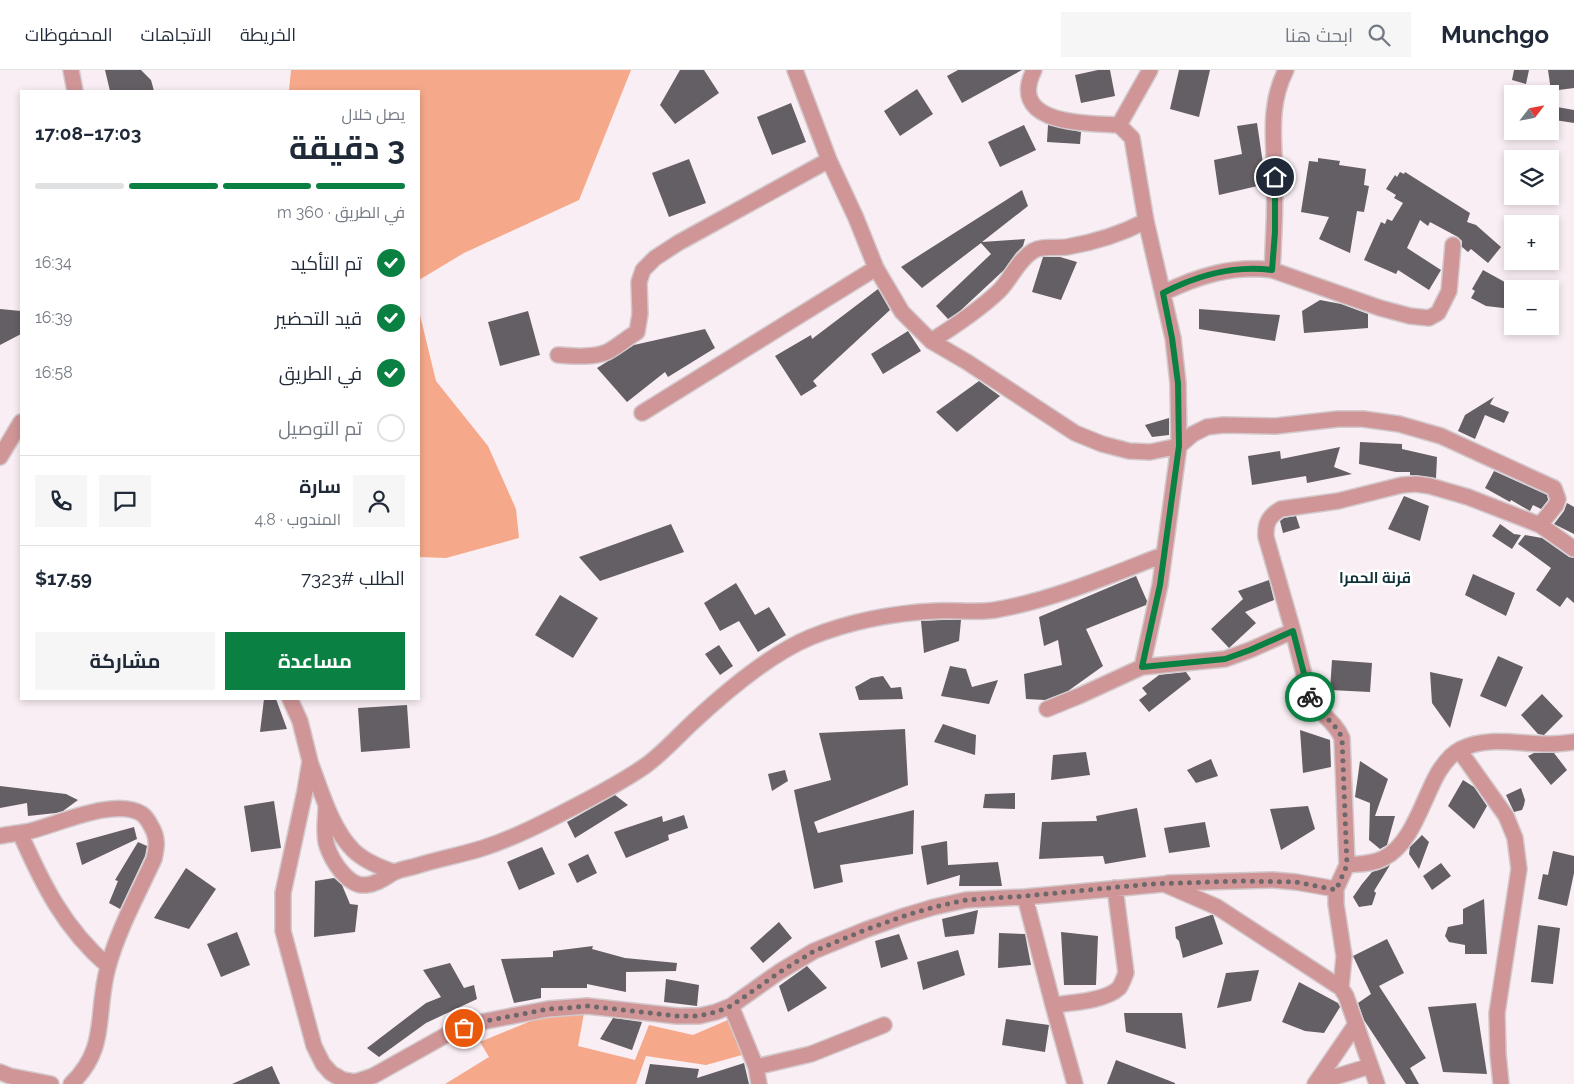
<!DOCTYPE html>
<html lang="ar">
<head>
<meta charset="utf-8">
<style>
  body { margin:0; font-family:Raleway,Cairo,sans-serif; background:#f6f6f7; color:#1f2937; direction:rtl; height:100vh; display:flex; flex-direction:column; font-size:19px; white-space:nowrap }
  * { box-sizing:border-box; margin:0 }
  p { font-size:16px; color:#747a83 }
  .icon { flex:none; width:28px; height:28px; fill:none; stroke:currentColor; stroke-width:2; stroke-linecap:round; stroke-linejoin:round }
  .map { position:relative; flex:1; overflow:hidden; direction:ltr }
  .details { position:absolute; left:20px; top:20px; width:400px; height:610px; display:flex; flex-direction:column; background:#fff; border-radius:0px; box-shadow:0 2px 8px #0003; direction:rtl }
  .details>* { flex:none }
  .needle { width:32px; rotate:58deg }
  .controls { position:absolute; left:1504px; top:15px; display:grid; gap:10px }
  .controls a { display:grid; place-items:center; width:55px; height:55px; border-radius:0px; background:#fff; box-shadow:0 2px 8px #0003; font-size:25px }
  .pin { position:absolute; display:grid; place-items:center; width:42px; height:42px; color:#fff; margin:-21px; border:2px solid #fff; border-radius:50%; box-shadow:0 1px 5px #0007 }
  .courier { position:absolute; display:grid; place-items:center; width:50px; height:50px; margin:-25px; border:4px solid #0b8043; border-radius:50%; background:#fff; color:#222; box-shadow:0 1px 6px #0007 }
  .overview em { font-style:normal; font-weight:700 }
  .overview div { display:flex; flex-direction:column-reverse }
  .overview { display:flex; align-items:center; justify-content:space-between; height:85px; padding:0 15px }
  h1 { font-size:32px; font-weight:700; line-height:38px }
  .bar { display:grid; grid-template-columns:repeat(4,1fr); gap:8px 5px; align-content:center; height:60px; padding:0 15px }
  .bar i { height:6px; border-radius:4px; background:#e0e1e3 }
  .bar .selected { background:#0b8043 }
  .bar p { grid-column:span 4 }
  .line { display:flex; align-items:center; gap:12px; padding:0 15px; border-top:1px solid #e0e1e3 }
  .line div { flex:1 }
  .round { display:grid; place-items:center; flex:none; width:52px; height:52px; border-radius:0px; background:#f6f6f7 }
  ol { padding:0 15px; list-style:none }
  li { display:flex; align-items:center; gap:15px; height:55px }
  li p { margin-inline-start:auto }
  li .icon { padding:5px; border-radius:50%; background:#0b8043; color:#fff; stroke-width:4 }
  li:last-child { color:#747a83 }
  li i { width:28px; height:28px; border:2px solid #e0e1e3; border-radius:50% }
  .cta { display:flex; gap:10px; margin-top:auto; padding:10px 15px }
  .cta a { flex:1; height:58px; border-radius:0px; background:#0b8043; color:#fff; font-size:20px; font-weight:700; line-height:58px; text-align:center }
  .cta a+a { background:#f6f6f7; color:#1f2937 }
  header { display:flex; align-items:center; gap:30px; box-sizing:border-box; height:70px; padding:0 25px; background:#fff; border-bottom:1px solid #e0e1e3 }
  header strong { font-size:24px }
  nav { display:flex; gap:28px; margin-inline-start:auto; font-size:18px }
  .search { width:350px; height:45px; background:#f6f6f7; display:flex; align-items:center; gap:12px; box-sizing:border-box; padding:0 18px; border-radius:0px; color:#747a83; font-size:19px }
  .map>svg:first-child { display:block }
</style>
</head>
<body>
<header>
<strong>Munchgo</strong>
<div class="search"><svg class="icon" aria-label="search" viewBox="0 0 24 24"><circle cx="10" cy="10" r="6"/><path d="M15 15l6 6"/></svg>ابحث هنا</div>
<nav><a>الخريطة</a><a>الاتجاهات</a><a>المحفوظات</a></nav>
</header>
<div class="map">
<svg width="1574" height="1014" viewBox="0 0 1574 1014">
  <rect width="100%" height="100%" fill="#f9eef3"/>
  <path fill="#f5a98a" d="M291 0H631L579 130 464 183 419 210V21H289Z
    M419 241 436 311 488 376 516 439 519 468 446 488 419 487Z
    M584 943 578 976 635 990 649 955 693 965 730 949 742 985 706 995 646 986 636 1014H445L489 987 480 972 533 950Z"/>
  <path fill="#645e65" d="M105 0H141L151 10 154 21H110Z
    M680 0H704L719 23 675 54 660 35Z
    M958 0H1022L962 33 947 6Z
    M1098 0H1110L1115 26 1081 33 1075 5Z
    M1179 0H1210L1199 47 1170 39Z
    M1514 0H1529L1526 14 1512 10Z
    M1548 0H1574V18L1551 21Z
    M917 19 933 44 900 66 884 41Z
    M791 33 806 72 772 85 757 47Z
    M1557 37 1574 40V53L1555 50Z
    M1257 53 1266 114 1219 125 1214 90 1242 84 1237 56Z
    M1024 55 1036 80 1000 97 988 72Z
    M1048 55 1081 62 1080 74 1047 72Z
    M1318 88 1340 91 1339 95 1366 99 1364 115 1369 116 1364 142 1357 141 1350 183 1319 169 1329 147 1301 142 1309 91 1318 92Z
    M689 89 706 133 669 147 652 103Z
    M1400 102 1404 104 1405 102 1470 143 1467 152 1476 155 1501 177 1488 193 1471 179 1468 182 1462 177V171L1458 167 1430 152 1428 156 1420 150 1407 178 1441 200 1429 220 1398 200 1396 204 1364 190 1381 152 1385 154 1387 149 1392 151 1403 133 1394 128 1396 125 1386 119 1395 105 1397 107Z
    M1022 120 1028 136 982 172 1025 169 1023 176 1016 183 1004 200 960 241 948 249 936 236 991 184 981 173 922 218 901 197Z
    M1043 187H1060L1077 192 1061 230 1032 222Z
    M1483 200 1512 216V239L1486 236 1471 228 1475 221 1472 219Z
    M878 219 890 240 813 311 817 316 801 326 775 286 811 265 812 269Z
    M1320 230 1341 234 1368 244V258L1304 263 1302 241Z
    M0 239 21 241V264L0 275Z
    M1199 239 1280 245 1275 271 1199 259Z
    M528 241 540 285 500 296 488 252Z
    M705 259 715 278 668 307 665 302 627 332 597 298 634 275Z
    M908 261 921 281 883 304 871 284Z
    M979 311 1000 326 957 362 936 342Z
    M1494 327 1490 334 1509 342 1504 353 1485 345 1475 369 1458 361 1465 345Z
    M1169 348V365L1152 367 1145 355Z
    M1360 372 1402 374V379L1437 387 1436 408 1411 405H1410V402H1396L1359 394Z
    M1340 377 1334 397 1352 404 1307 413 1306 406 1252 415 1248 386 1280 381 1281 389Z
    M1494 401 1547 425 1548 430 1541 439 1533 435 1530 441 1511 430 1510 432 1485 418Z
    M1404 426 1429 436 1420 471 1388 459Z
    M1567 433 1574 437V464L1554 454 1564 441Z
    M1296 446 1300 458 1283 463 1280 451 1284 448Z
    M671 454 684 482 600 511 579 487Z
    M1500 454 1514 464 1521 465 1512 479 1492 466Z
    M1525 465 1542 468 1569 487 1574 488V533L1567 527 1560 537 1536 520 1551 498 1518 474Z
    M1473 504 1515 523 1506 546 1465 525Z
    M1136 506 1147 531 1146 535 1086 559 1103 596 1068 621 1045 630 1026 629 1024 604 1062 595 1058 570 1044 576 1039 547Z
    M1269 510 1274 530 1245 542 1256 553 1229 578 1211 559 1243 529 1238 521Z
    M736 513 755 545 769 537 786 565 758 582 739 551 720 561 704 533Z
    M560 525 598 548 573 588 535 565Z
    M943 550H961L959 571 924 583 921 551Z
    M719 575 733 596 720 605 705 584Z
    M1498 586 1523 597 1506 637 1480 626Z
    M1332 590 1372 593 1370 622 1330 620Z
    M950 596 966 599 972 617 998 610 989 634 941 626Z
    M1186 602 1191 609 1149 642 1139 630 1147 624 1142 618 1159 605Z
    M1430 602 1463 609 1450 658 1432 633Z
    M883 606 891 618 901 617 903 629 859 630 855 617 871 608Z
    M1542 624 1563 646 1544 665 1538 664 1521 645Z
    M264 629H276L287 659 260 662Z
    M407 635 410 678 361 682 358 638Z
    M943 654 976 665 975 685 934 672Z
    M905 659 908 715 814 752 818 763 914 740 913 784 840 795 843 812 814 819 794 720 831 710 819 663Z
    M1300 660 1330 670 1331 697 1303 703Z
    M1086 682 1090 705 1051 710 1053 685Z
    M1534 683H1554L1567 700 1551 715 1528 686Z
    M1211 689 1218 706 1196 713 1187 700Z
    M1360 691 1388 709 1375 746H1395L1387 775 1380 779 1369 770 1370 733 1355 727Z
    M785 700 788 711 772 721 768 704Z
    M1463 710 1474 717 1487 736 1474 759 1448 736Z
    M0 716 66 724 78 730 63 741 56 743 28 746 27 733 0 738Z
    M1521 718 1525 730 1524 735 1522 740 1514 742 1506 725Z
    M1015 723V739L983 738 985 724Z
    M615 725 628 735 575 768 567 752Z
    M274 731 281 778 251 782 244 736Z
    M1308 736 1315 759 1281 780 1270 739Z
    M1137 738 1146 787 1105 794 1103 786 1039 789 1042 752 1097 751 1096 746Z
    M684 745 688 758 668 765 669 770 626 788 614 762 662 746 663 752Z
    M1205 752 1210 777 1169 783 1164 758Z
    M134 757 137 769 82 795 76 773Z
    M1422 765 1429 772 1419 799 1409 784 1410 777Z
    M947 771 948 795 998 792 1002 816H959L960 805 927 815 921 776Z
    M138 772 147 776 145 786 120 839 109 833 118 811 115 810Z
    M542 777 555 804 519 820 507 792Z
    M1553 781 1574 786V803L1567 836 1538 829 1543 804 1548 805Z
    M588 784 597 803 577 813 568 794Z
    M1441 793 1451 806 1432 820 1423 806Z
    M1390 795 1374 821 1376 823 1372 835 1359 837 1353 827 1362 814 1372 802 1379 800Z
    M186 798 216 819 189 859 154 848Z
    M334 808 342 815 350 834 358 835 355 862 314 867 315 811Z
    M1484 829 1487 884H1465V875L1449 872 1445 866 1448 857 1463 854V839Z
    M978 840 974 864 945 867 942 849Z
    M1211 845H1213L1223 874 1183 888 1179 871 1176 868 1175 857Z
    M779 852 792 868 763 893 750 878Z
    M1538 855 1560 858 1553 914 1531 912Z
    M237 862 250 895 221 907 207 874Z
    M1061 862 1098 866 1096 915H1064Z
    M999 863 1025 864 1031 895 998 898Z
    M899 864 908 889 881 898 875 871Z
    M1387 869 1404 903 1379 916 1426 988 1410 998 1419 1014H1406L1364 950 1358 933 1371 924 1353 886Z
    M593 876 592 879 625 888 677 893 676 901 626 902V922L587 914V918H541V928L514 933 501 889 553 887V881Z
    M958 880 965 905 923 920 917 892Z
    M450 893 464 918 474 915 477 929 426 953 379 987 367 978 426 933 441 927 423 900Z
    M807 896 827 918 788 942 779 916Z
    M1259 900 1251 931 1217 938 1226 903Z
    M666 909 699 915 697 936 664 932Z
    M1299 912 1338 933 1340 937 1324 963 1305 961 1282 952Z
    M1476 933 1487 1004 1443 1002 1428 937Z
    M1124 943H1182L1186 979 1126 962Z
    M613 948 642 952 632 980 600 969Z
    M1006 949 1049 955 1045 982 1002 975Z
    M1116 990 1175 1013V1014H1107Z
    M744 993 749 1014H645L650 994 699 999 697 1008Z
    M272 996 280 1014H232Z"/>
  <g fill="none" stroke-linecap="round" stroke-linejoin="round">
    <g stroke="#d2c9cd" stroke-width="18">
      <path id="minor" d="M71 0 75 21
        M795 0 829 90 856 148 876 198 902 242 931 271 967 292 1075 363 1102 374 1129 381 1150 382 1179 376 1193 364 1207 357 1223 355 1276 356 1338 349H1363L1399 354 1441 366 1554 418 1558 429 1556 435 1540 455
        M1034 0C1007 55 1085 53 1119 55L1132 68 1146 151 1173 268 1178 313 1179 376 1160 515 1142 597 1225 589 1250 580 1293 561
        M1119 55 1150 0
        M1272 200 1380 238 1410 246 1429 248 1438 243 1449 221 1453 175
        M1163 223C1198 206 1233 195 1272 200 1274 169 1275 139 1275 108 1274 70 1268 35 1286 0
        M931 271C955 256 978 241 999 221 1011 209 1018 190 1033 181 1043 175 1056 179 1067 177 1096 172 1121 164 1146 151
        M558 285C573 286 593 288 607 282 617 277 627 268 637 262L640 244 639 212 643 200 655 188 678 173 829 90
        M642 343 876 198
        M0 387 21 352
        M290 629 300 651 310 691 305 721 283 823V861L314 976 323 994 331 1003 343 1010 355 1012 373 1006 448 964 481 952 548 939 587 936 677 946H699L716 942 731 936 779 902 814 881 865 860 904 846 934 837 966 830 1025 827 1164 814 1217 837 1341 918 1346 926 1377 1014
        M1047 639 1079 626 1142 597
        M1459 680 1506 746 1515 768 1519 799 1497 943 1498 984 1501 1014
        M310 692C321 720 331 758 353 780 364 791 379 797 394 802
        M326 737C326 749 323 764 327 776 332 791 348 817 366 815 377 814 384 808 393 803 400 799 409 798 416 796 438 789 461 785 483 778 514 768 543 753 572 738 597 725 622 712 645 696 662 684 677 667 692 653 725 622 770 584 811 567 851 551 893 543 936 541 955 540 977 543 995 540 1053 530 1108 506 1163 485
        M20 763C43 815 64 858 108 896
        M0 766C10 764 20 763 30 761 59 754 115 727 142 744 146 747 149 752 151 756 158 767 157 777 154 789 138 824 118 860 108 897 95 943 109 978 71 1014
        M1347 795C1359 794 1373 794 1384 788 1412 774 1423 729 1438 703 1444 693 1451 684 1461 679 1489 665 1522 675 1551 674 1559 674 1566 673 1574 672
        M1168 813 1273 810 1296 812 1336 819
        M1025 827 1053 935
        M1341 918 1344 886 1336 834V819L1347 795 1342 668C1335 651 1319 644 1310 628L1293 561 1266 467C1265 453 1269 446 1281 439L1338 431 1402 415 1416 414 1430 416 1468 427 1540 455 1574 479
        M731 936 756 997 759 1014
        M756 997 811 984 884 955
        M0 1002 10 1006 51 1014
        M1316 1013 1370 996
        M1075 1014 1053 935C1070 933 1106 931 1119 918 1122 914 1124 908 1126 903L1115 818
        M1315 1014 1356 954"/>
    </g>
    <use href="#minor" stroke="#d09597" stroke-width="15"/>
  </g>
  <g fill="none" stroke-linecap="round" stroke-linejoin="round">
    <path stroke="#6e686a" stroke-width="5" stroke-dasharray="0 9" d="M464 958 481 952 548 939 567 938 587 936 677 946H699L716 942 731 936 780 902 814 881 865 860 904 846 934 837 966 830 1025 826 1150 814 1240 811 1296 812 1336 820 1347 795 1342 668C1335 651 1318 644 1310 627"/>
    <path stroke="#0b8043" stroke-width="6" d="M1275 107V162L1272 200C1233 195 1198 205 1163 223L1172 268 1178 313 1179 376 1160 515 1142 597 1225 589 1250 580 1293 561 1310 627"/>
  </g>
  <g text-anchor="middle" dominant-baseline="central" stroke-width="5" stroke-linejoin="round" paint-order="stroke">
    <g font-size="15" font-weight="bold" fill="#113139" stroke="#fff">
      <text x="1375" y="508">قرنة الحمرا</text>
    </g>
  </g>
</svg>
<div class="controls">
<a><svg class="needle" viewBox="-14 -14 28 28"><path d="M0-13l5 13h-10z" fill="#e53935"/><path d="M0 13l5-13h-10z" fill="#747a83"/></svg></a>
<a><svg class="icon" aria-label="layers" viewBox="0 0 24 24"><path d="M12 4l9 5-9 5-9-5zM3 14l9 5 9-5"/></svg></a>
<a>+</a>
<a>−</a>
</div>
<div class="pin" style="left:464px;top:958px;background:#ea580c"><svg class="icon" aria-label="bag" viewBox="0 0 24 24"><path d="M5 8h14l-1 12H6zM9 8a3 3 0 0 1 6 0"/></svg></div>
<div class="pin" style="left:1275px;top:107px;background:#1f2937"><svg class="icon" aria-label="home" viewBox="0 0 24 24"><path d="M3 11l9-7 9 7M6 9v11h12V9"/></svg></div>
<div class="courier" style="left:1310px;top:627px"><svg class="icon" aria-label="bike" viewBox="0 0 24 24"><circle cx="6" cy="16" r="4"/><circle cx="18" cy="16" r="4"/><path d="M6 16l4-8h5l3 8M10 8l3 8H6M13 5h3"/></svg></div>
<section class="details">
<div class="overview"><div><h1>3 دقيقة</h1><p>يصل خلال</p></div><em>17:03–17:08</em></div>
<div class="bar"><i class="selected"></i><i class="selected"></i><i class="selected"></i><i></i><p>في الطريق · 360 m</p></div>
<ol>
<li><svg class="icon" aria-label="check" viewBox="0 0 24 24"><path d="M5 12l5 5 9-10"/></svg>تم التأكيد<p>16:34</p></li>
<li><svg class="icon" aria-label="check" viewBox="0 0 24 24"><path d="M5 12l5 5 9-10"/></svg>قيد التحضير<p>16:39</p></li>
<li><svg class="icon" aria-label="check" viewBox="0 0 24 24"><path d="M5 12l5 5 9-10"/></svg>في الطريق<p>16:58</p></li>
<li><i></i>تم التوصيل</li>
</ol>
<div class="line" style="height:90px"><a class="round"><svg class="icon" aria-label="person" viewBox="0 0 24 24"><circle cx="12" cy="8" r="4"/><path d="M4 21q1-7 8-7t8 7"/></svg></a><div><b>سارة</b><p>المندوب · 4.8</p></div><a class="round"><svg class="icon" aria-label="chat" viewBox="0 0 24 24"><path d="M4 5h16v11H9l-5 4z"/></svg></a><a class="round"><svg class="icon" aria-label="phone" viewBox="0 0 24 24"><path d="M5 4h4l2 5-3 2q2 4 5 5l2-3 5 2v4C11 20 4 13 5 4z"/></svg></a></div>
<div class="line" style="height:65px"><div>الطلب #7323</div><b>$17.59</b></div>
<div class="cta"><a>مساعدة</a><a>مشاركة</a></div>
</section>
</div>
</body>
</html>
